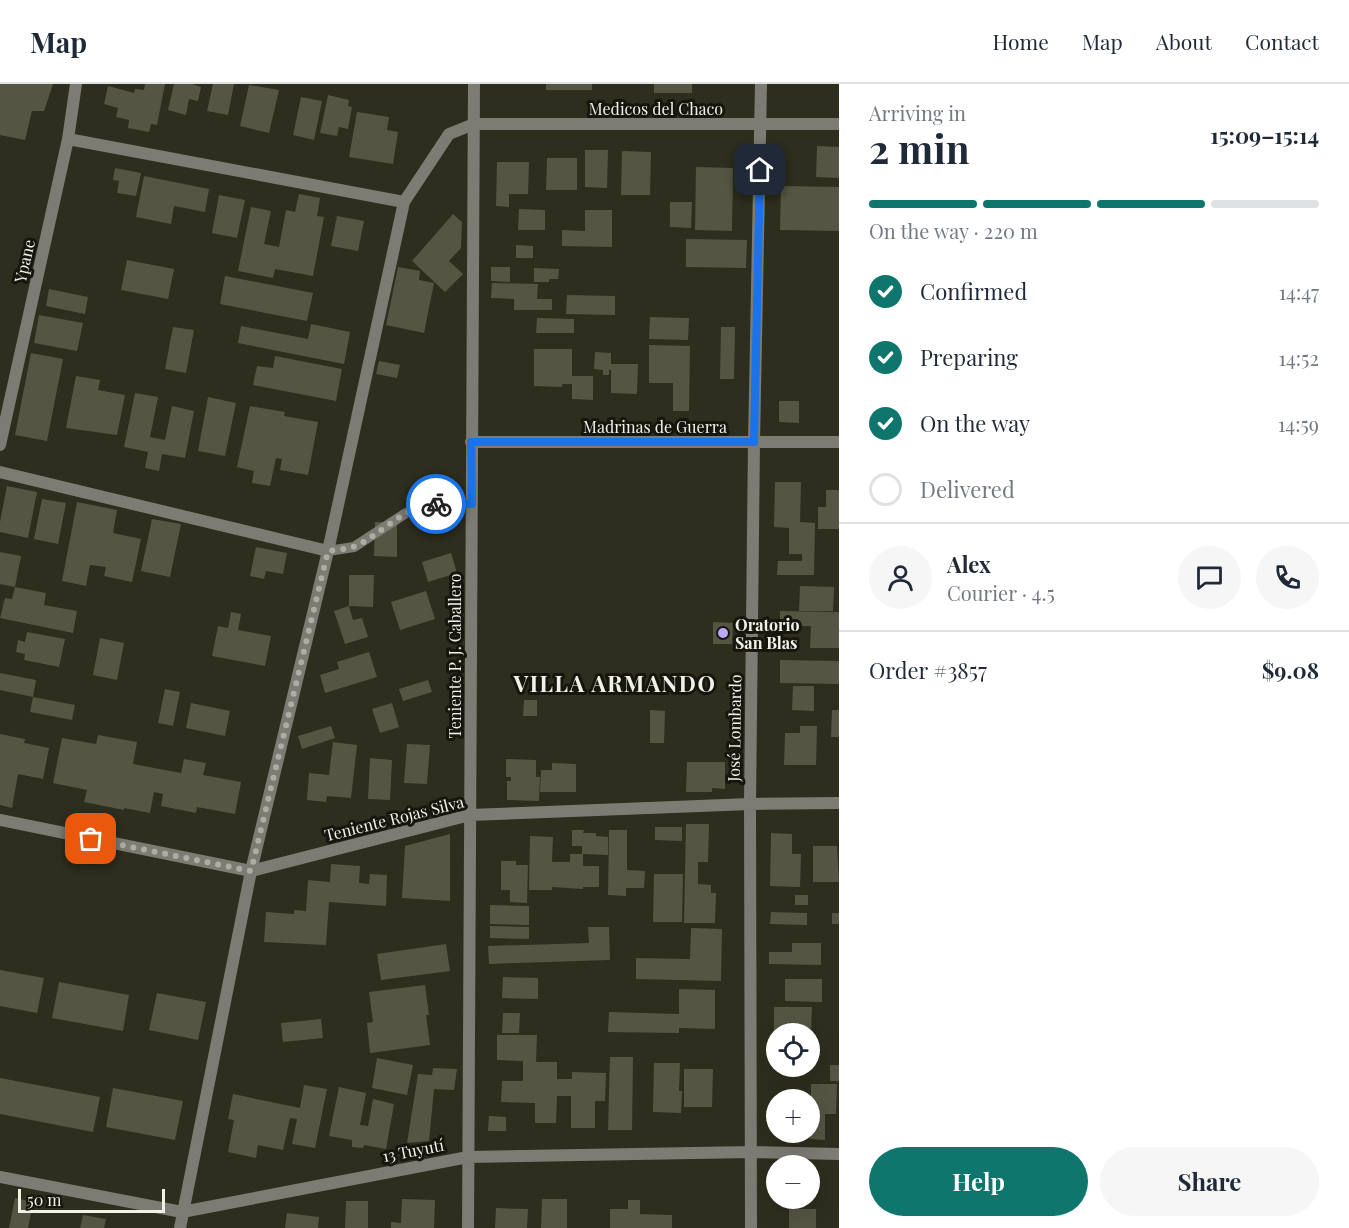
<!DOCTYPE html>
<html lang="en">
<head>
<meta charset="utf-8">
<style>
  body { margin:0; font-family:"Playfair Display",serif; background:#f6f6f7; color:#1f2937; height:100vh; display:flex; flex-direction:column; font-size:22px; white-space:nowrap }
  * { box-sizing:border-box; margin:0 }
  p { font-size:20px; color:#747a83 }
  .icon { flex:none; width:33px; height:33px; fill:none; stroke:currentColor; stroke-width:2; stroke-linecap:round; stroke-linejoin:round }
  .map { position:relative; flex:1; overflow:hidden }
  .details { display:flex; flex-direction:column; background:#fff; width:510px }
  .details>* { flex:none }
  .controls { position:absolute; left:766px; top:939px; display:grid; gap:12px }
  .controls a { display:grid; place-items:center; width:54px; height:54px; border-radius:50%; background:#fff; box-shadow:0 6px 24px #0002; font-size:30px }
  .scale { position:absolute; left:18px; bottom:15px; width:147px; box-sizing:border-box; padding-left:6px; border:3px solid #f1f2e7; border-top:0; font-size:16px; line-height:21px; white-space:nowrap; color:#f1f2e7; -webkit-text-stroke:4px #16160f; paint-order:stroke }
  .pin { position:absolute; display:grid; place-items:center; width:51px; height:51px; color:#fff; margin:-26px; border-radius:12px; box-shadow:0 3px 9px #0006 }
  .courier { position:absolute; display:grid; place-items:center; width:60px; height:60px; margin:-30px; border:4px solid #1a73e8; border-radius:50%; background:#fff; color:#222; box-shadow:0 2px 8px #0007 }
  .summary em { font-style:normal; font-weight:700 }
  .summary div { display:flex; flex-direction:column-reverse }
  .summary { display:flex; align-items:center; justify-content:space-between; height:102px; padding:0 30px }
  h1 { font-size:39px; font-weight:700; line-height:45px }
  .bar { display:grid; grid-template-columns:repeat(4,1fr); gap:9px 6px; align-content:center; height:72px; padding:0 30px }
  .bar i { height:8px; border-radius:4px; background:#e0e1e3 }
  .bar .current { background:#0f766e }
  .bar p { grid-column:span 4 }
  .line { display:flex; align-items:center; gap:15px; padding:0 30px; border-top:2px solid #e0e1e3 }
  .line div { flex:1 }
  .round { display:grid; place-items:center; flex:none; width:63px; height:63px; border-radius:32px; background:#f6f6f7 }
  ol { padding:0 30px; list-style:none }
  li { display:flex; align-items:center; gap:18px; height:66px }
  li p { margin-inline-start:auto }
  li .icon { padding:6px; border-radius:50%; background:#0f766e; color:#fff; stroke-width:4 }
  li:last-child { color:#747a83 }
  li i { width:33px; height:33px; border:3px solid #e0e1e3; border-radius:50% }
  .action { display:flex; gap:12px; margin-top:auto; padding:12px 30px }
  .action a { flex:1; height:69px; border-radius:36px; background:#0f766e; color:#fff; font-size:24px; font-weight:700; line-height:69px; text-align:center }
  .action a+a { background:#f6f6f7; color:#1f2937 }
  header { display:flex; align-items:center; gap:36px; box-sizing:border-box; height:84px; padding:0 30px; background:#fff; border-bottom:2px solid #e0e1e3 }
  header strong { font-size:28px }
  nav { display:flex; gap:33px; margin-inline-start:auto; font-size:21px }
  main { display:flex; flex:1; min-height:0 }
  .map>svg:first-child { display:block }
</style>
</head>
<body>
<header>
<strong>Map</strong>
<nav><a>Home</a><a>Map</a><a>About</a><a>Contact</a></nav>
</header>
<main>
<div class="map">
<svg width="839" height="1144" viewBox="0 0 839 1144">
  <rect width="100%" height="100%" fill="#2e2e1e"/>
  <path fill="#554" d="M0 0H53L44 27H32L25 56 0 51Z
    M145 0H165L157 41 151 40 149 48 128 44 129 36 116 33 118 24 104 20 108 2 134 9 135 5 144 6Z
    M174 0H192L201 3 198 17 189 15 186 31 168 26Z
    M213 0H234L228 31 207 27Z
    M546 0H592V6H546Z
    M654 0H692V9H654Z
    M249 1 279 6 269 49 240 42Z
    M328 11 349 16 348 22 352 23 348 45 339 43 337 52 320 49Z
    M301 13 322 17 314 56 293 51Z
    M357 28 389 33 387 46 398 48 393 80 349 73Z
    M817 62 839 63V94L816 93Z
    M585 66H608L607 104 585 103Z
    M622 67 651 68 650 111H621Z
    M547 74H577V106H546Z
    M497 78H529L528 110H509V123L496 122Z
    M696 83 733 84 732 147 695 146Z
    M115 84 141 89 136 112 117 109 119 97 113 96Z
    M144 92 209 105 205 128 174 122 171 140 136 133Z
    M781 102 839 103V147L780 146Z
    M299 110 320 114 317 132 324 133 313 192 275 185 273 194 238 187 251 123 271 127 264 160 279 163 286 126 295 128Z
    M219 111 245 116 237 154 212 149Z
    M670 118H692L691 144 670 143Z
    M519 125 545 126V146H518Z
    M585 126H612V163L562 162V146L585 147Z
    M453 130 462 138 461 164 449 177 463 190 445 208 412 177Z
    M337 132 364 137 358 167 331 162Z
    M686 155 747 156 746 184 686 183Z
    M516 161 533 162V174H516Z
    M127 176 174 185 168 215 121 206Z
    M398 183 420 187 419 196 434 199 424 249 386 241Z
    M491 183H510V198L491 197Z
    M534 184 559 185 558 195H549V198H534Z
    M225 192 313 209 307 237 220 220Z
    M492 199 538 200 537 215H552V226H514V215L491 214Z
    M49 205 88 213 85 230 46 222Z
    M567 211 615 212V231L566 230Z
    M39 231 83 239 77 267 34 259Z
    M650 233 689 234 688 256 649 255Z
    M537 234 574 235V249H536Z
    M311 240 350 248 344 280 238 259 241 242 308 255Z
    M173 243 194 246 186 289 165 285Z
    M721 243H735L734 295H720Z
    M649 261 690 262 689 327H673V299H649Z
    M534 265H572V292H593V316L572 315V300H562V303L534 302Z
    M595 268 611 269V280H638L637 310 611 309V286H609V291H603V286L594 285Z
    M31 269 63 275 47 357 15 351Z
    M275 272 342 285 336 317 253 301 257 282 273 284Z
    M379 277 400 281 397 294 376 290Z
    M76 292 100 296 98 306 125 311 117 351 66 344Z
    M135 309 158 313 150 353 165 356 172 322 194 327 185 374 162 370 159 387 145 384 148 368 124 363Z
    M208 313 236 319 225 372 198 367Z
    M779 317H799V339L779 338Z
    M250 322 285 328 284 332 318 338 308 391 280 386 282 375 276 374 270 402 252 399 254 387 237 383Z
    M775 398H801L800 438 815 439 814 491H777L778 477H802V470H789V444L774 443Z
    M7 402 37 408 28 454 0 448V438Z
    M438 403H460L459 435H438Z
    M826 406H839V445H818V423H826Z
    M42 415 66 419 58 460 34 455Z
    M77 418 117 426 113 449 141 455 132 498 104 492 106 483 90 481 86 502 62 497Z
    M152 435 181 440 170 493 141 487Z
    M375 438H397V473L374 472Z
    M256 463 287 469 283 490 266 487 264 495 250 492Z
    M0 468 21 472 15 503 46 509 44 521 77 527 73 549 0 534 5 514 12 515 15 503 0 500Z
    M451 469 457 489 428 498 422 478Z
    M349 491H374L373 523 349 522Z
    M800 502 834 503 833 527H799Z
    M426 507 435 535 400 546 391 518Z
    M349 522 353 536 362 534 368 553 345 560 334 527Z
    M780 527 839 528V564H810L811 542H780Z
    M231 528 241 530 238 546 271 552 265 582 212 572 218 542 228 544Z
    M713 538 733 539 732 560H713Z
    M27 548 65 555 59 583 24 576 25 570 16 568 18 556 25 558Z
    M100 554 124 559 117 596 93 591Z
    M369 568 377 593 325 609 320 591 339 585 337 578Z
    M780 576 839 577V600L780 599Z
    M0 589 36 596 33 613 75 621 72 636 30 628 33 613 0 606Z
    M428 596 432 608 403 617 399 605Z
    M793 602H814V627L792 626Z
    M165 605 180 608 173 642 158 639Z
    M524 616H537V632H523Z
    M191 619 230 627 225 652 186 644Z
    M392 619 399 643 380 649 372 625Z
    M650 626 665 627 664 659H650Z
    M832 626H839V653H831Z
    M331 642 335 654 302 665 298 652Z
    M800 642H817L816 681H784L785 649H800Z
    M0 650 25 655 24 659 49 664 43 695 18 690 12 724 0 721Z
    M98 651 137 658 133 680 181 689 184 675 206 679 203 691 241 698 235 730 197 723 196 729 161 722 163 710 154 708 150 729 124 724V726L84 718 87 706 53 699 62 654 96 660Z
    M333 658 357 661 351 714 327 712 326 718 307 716 309 689 329 691Z
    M407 660 430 661 427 700 404 699Z
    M370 674 392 676 390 716 368 715Z
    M506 675 536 676V693H540L539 717 507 716V697H511V693H506Z
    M687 678H725V705L712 704V708H686Z
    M552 679 576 680V708H540L541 686H552Z
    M686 740H709L708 778H698V800L711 801V809H716L715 839H684Z
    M655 743H682V757L655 756Z
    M572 746H584L583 749H596V752L608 753V771L583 770V782H599V803H583V805L552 803V806H529L530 752 553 753 552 778H570V770H582V762H572Z
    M609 746H627V786L645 787 644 804H626V812L608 811Z
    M771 749 792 750V770H801L800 803 770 802Z
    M450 750V817L402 814 405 762Z
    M813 762H837L839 798H813Z
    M501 777H516V781H528L527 819 510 818V806H501Z
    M331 780 360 782 359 799 369 800 370 790 387 791 386 822 329 818 326 861 264 858 266 828 294 830V826L306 827 308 796 330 798Z
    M654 790H683L682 838H653Z
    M795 811H808V821H795Z
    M490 821 529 822V841L490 840Z
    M771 828 807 829V841L770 840Z
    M832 829H839V840H832Z
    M490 842 529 843V855L490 854Z
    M588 843H609L610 876 489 880 488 862 589 859Z
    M691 844 722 845 721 897 636 895V874L690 875Z
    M792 859H821V881L769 880V868H792Z
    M446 860 450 887 381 896 377 870Z
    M0 886 44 894 37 929 0 922Z
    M503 893 538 894V915L502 914Z
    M785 895H822V918L785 917Z
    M59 898 129 911 123 947 52 934Z
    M425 901 429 931H426L430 961 370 969 367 939 373 938 369 908Z
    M679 905 715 906V945L679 944V949L608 948 609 928 679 930Z
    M157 909 206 918 198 956 149 946Z
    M774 923H812L811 950H774Z
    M503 929H520L519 949H502Z
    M321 935 323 954 283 958 281 939Z
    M497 951H537L536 978H557V995H572V988L606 989 605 1017H595V1044H571V1012H557L556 1039H535V1019L501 1018 502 997H523V977L497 976Z
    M610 973H633L632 1046H608Z
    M377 974 413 981 407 1011 372 1004Z
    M654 979H680L679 1007H682L681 1029 653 1028Z
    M830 981H839V997H830Z
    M433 984 457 985 454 1006 434 1005 429 1057 407 1059 418 990 432 991Z
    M684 985H713L712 1023H684Z
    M0 994 100 1013 93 1048 0 1030Z
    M811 1000H837L836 1030H825V1056L810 1055Z
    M304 1001 327 1005 315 1064 292 1060 297 1035 290 1034 283 1066 258 1061 256 1074 228 1068 234 1036 228 1035 233 1010 300 1024Z
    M339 1003 366 1009 360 1041 368 1042 373 1015 394 1020 386 1065 364 1061 363 1064 352 1063V1056L329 1052Z
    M113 1004 183 1017 175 1056 106 1043Z
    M489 1032 506 1033V1047H488Z
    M15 1114 33 1118 28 1144H9Z
    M402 1115 435 1116 434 1144H391V1138L401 1139Z
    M542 1115H567V1144H541Z
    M628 1116H640V1130L672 1131V1144H610V1125H628Z
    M346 1117H368V1144H345Z
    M496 1124 528 1125 527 1144H495Z
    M789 1125H816V1144H789Z
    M287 1129 319 1133 318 1144H285Z
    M83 1131 106 1135 104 1144H80Z"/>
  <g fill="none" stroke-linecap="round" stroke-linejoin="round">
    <path stroke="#7c7c74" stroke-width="10" d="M328 467 354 463 406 429 430 420H472"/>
    <path stroke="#7c7c74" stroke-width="12" d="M68 55 404 118
      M471 358H839
      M0 361 68 55 76 0
      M0 388 328 467
      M0 736 251 787 470 731 750 720 839 719
      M0 1093 182 1128 468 1073 751 1068 839 1070
      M180 1144 251 787 328 467 404 118 449 50 474 40H839
      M468 1144 474 0
      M751 1144 750 720 754 358 761 0"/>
  </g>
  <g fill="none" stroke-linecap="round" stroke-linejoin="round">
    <path stroke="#adada1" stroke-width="6" stroke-dasharray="0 10.8" d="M91 755 251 787 328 467C337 466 348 465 356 462 382 450 406 420 436 420"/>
    <path stroke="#1a73e8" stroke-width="8" d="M436 420H472L471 358H754L760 86"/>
  </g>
  <circle fill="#bea9f5" stroke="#16160f" stroke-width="2" cx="723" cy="549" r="6"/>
  <g text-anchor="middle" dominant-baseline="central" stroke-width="6" stroke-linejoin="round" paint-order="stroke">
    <g font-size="16" fill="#f1f2e7" stroke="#16160f">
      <text x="656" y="24">Medicos del Chaco</text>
      <text transform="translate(24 177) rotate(-77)">Ypane</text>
      <text x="655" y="342">Madrinas de Guerra</text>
      <text transform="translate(454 572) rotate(-90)">Teniente P. J. Caballero</text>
      <text transform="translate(734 644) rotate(-89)">José Lombardo</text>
      <text transform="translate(394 734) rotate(-14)">Teniente Rojas Silva</text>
      <text transform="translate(413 1066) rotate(-11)">13 Tuyutí</text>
    </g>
    <g font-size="16" font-weight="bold" fill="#f1f2e7" stroke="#16160f" text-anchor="start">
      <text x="735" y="540">Oratorio<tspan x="735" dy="18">San Blas</tspan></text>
    </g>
    <g font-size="22" font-weight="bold" letter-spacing="1.5" fill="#f1f2e7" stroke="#16160f">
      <text x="615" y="599">VILLA ARMANDO</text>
    </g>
  </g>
</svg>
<div class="controls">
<a><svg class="icon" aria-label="locate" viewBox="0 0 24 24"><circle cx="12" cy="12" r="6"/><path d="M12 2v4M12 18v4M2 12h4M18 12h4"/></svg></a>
<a>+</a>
<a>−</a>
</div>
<div class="scale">50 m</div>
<div class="pin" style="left:91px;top:755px;background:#ea580c"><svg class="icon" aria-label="bag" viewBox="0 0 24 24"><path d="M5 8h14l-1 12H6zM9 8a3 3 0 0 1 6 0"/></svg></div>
<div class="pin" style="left:760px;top:86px;background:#1f2937"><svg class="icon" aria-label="home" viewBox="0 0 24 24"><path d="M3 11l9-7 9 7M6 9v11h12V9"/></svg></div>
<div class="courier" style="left:436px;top:420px"><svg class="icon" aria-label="bike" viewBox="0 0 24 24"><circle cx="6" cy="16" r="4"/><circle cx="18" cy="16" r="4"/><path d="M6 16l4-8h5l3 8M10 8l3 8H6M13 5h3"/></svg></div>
</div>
<section class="details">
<div class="summary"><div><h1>2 min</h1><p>Arriving in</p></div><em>15:09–15:14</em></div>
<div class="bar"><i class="current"></i><i class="current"></i><i class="current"></i><i></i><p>On the way · 220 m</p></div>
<ol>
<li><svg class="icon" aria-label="check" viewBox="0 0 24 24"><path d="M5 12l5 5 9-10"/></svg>Confirmed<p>14:47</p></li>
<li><svg class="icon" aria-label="check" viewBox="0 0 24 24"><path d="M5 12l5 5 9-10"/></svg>Preparing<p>14:52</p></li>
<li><svg class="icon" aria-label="check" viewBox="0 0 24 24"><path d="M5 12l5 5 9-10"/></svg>On the way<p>14:59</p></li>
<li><i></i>Delivered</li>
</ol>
<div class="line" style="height:108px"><a class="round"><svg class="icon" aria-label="person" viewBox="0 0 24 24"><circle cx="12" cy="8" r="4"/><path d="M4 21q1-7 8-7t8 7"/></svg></a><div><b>Alex</b><p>Courier · 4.5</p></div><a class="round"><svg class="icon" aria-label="chat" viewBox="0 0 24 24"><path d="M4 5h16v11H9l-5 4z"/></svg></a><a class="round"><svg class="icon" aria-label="phone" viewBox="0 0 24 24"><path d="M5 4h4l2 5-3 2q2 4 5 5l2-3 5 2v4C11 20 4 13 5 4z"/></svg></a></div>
<div class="line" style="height:78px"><div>Order #3857</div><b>$9.08</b></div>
<div class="action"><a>Help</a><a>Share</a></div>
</section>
</main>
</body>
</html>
